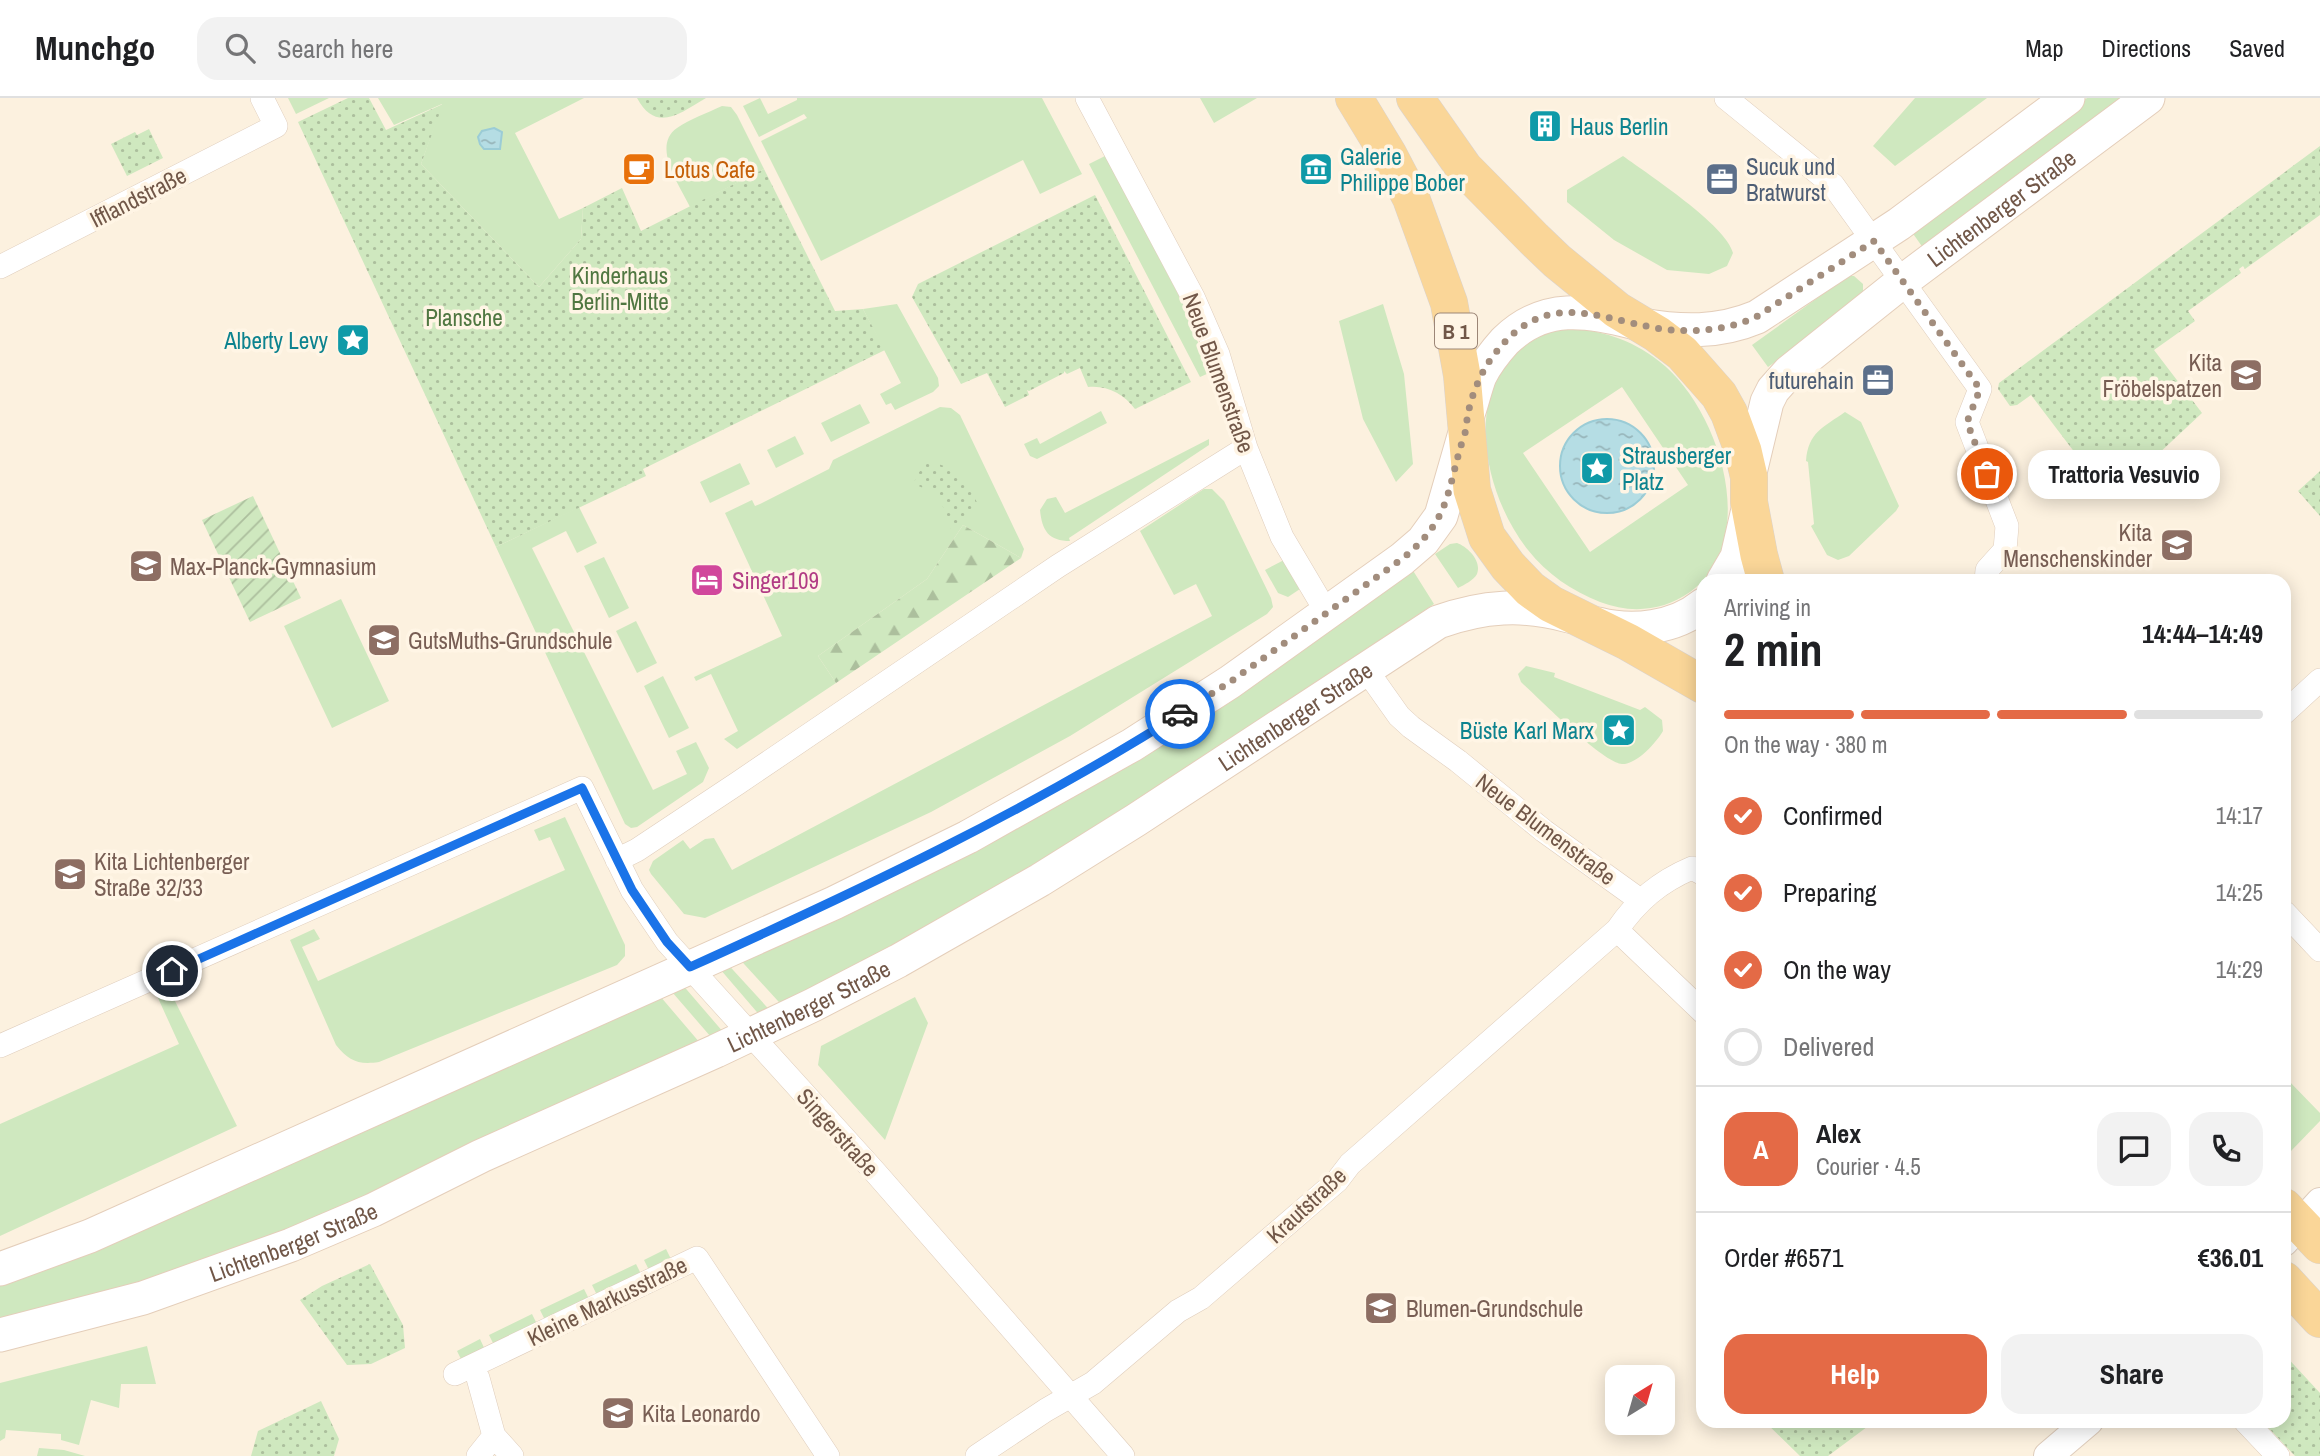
<!DOCTYPE html>
<html lang="en">
<head>
<meta charset="utf-8">
<style>
  body { margin:0; font-family:"Archivo Narrow",sans-serif; background:#f2f2f2; color:#202124; height:100vh; display:flex; flex-direction:column; font-size:26px; white-space:nowrap }
  * { box-sizing:border-box; margin:0 }
  p { font-size:23px; color:#757577 }
  .icon { flex:none; width:38px; height:38px; fill:none; stroke:currentColor; stroke-width:2; stroke-linecap:round; stroke-linejoin:round }
  .map { position:relative; flex:1; overflow:hidden }
  .side { position:absolute; left:1696px; top:476px; width:595px; height:854px; display:flex; flex-direction:column; background:#fff; border-radius:21px; box-shadow:0 4px 18px #0003 }
  .side>* { flex:none }
  .needle { width:46px; rotate:37deg }
  .buttons { position:absolute; left:1605px; top:1267px; display:grid; gap:14px }
  .buttons a { display:grid; place-items:center; width:70px; height:70px; border-radius:14px; background:#fff; box-shadow:0 4px 18px #0003; font-size:35px }
  .pin { position:absolute; display:grid; place-items:center; width:60px; height:60px; color:#fff; margin:-30px; border:4px solid #fff; border-radius:50%; box-shadow:0 2px 7px #0007 }
  .courier { position:absolute; display:grid; place-items:center; width:70px; height:70px; margin:-35px; border:5px solid #1a73e8; border-radius:50%; background:#fff; color:#222; box-shadow:0 2px 9px #0007 }
  .bubble { position:absolute; height:49px; border-radius:21px; background:#fff; box-shadow:0 4px 18px #0003; font-size:23px; font-weight:700; line-height:49px; text-align:center }
  .overview em { font-style:normal; font-weight:700 }
  .overview div { display:flex; flex-direction:column-reverse }
  .overview { display:flex; align-items:center; justify-content:space-between; height:119px; padding:0 28px }
  h1 { font-size:46px; font-weight:700; line-height:52px }
  .bar { display:grid; grid-template-columns:repeat(4,1fr); gap:10px 7px; align-content:center; height:84px; padding:0 28px }
  .bar i { height:9px; border-radius:5px; background:#e0e0e0 }
  .bar .selected { background:#e46a46 }
  .bar p { grid-column:span 4 }
  .line { display:flex; align-items:center; gap:18px; padding:0 28px; border-top:2px solid #e0e0e0 }
  .line div { flex:1 }
  .round { display:grid; place-items:center; flex:none; width:74px; height:74px; border-radius:21px; background:#f2f2f2 }
  ol { padding:0 28px; list-style:none }
  li { display:flex; align-items:center; gap:21px; height:77px }
  li p { margin-inline-start:auto }
  li .icon { padding:7px; border-radius:50%; background:#e46a46; color:#fff; stroke-width:4 }
  li:last-child { color:#757577 }
  li i { width:38px; height:38px; border:4px solid #e0e0e0; border-radius:50% }
  .action { display:flex; gap:14px; margin-top:auto; padding:14px 28px }
  .action a { flex:1; height:80px; border-radius:21px; background:#e46a46; color:#fff; font-size:28px; font-weight:700; line-height:80px; text-align:center }
  .action a+a { background:#f2f2f2; color:#202124 }
  header { display:flex; align-items:center; gap:42px; box-sizing:border-box; height:98px; padding:0 35px; background:#fff; border-bottom:2px solid #e0e0e0 }
  header strong { font-size:33px }
  nav { display:flex; gap:38px; margin-inline-start:auto; font-size:24px }
  .search { width:490px; height:63px; background:#f2f2f2; display:flex; align-items:center; gap:18px; box-sizing:border-box; padding:0 24px; border-radius:21px; color:#757577; font-size:26px }
  .map>svg:first-child { display:block }
</style>
</head>
<body>
<header>
<strong>Munchgo</strong>
<div class="search"><svg class="icon" aria-label="search" viewBox="0 0 24 24"><circle cx="10" cy="10" r="6"/><path d="M15 15l6 6"/></svg>Search here</div>
<nav><a>Map</a><a>Directions</a><a>Saved</a></nav>
</header>
<div class="map">
<svg width="2320" height="1358" viewBox="0 0 2320 1358">
  <defs>
    <pattern id="forest-firs" width="22" height="20" patternUnits="userSpaceOnUse" patternTransform="scale(1.75)"><rect width="22" height="20" fill="#cfe8bf"/><path d="M5 1l3.5 6h-7zM16 11l3.5 6h-7z" fill="#acbf9d"/></pattern>
    <pattern id="park-dots" width="8" height="8" patternUnits="userSpaceOnUse" patternTransform="scale(1.75)"><rect width="8" height="8" fill="#cfe8bf"/><path d="M2 2h.1M6 6h.1" fill="none" stroke="#acbf9d" stroke-width="1.8" stroke-linecap="round"/></pattern>
    <pattern id="garden-furrows" width="10" height="10" patternUnits="userSpaceOnUse" patternTransform="scale(1.75)"><rect width="10" height="10" fill="#cfe8bf"/><path d="M-1 1l2-2M0 10L10 0M9 11l2-2" fill="none" stroke="#acbf9d"/></pattern>
    <pattern id="water-ripples" width="26" height="14" patternUnits="userSpaceOnUse" patternTransform="scale(1.75)"><rect width="26" height="14" fill="#b5dde4"/><path d="M2 4q2-2 4 0t4 0M15 11q2-2 4 0t4 0" fill="none" stroke="#98b6bb"/></pattern>
  </defs>
  <rect width="100%" height="100%" fill="#fcf1df"/>
  <path fill="#cfe8bf" fill-rule="evenodd" d="M288 0H329L296 16Z
    M378 0H584L515 35 559 121 583 110 581 141 539 189 421 66 442 6 394 27ZM494 30 500 51H484L482 33Z
    M760 0 768 16 797 2V0H1042L1082 76 1040 96 1023 62 821 163 761 43 807 20 804 16 759 39 743 8Z
    M1200 0H1257L1214 25Z
    M1915 0H1987L1895 68 1873 48Z
    M2087 0H2132L1926 154 1909 130Z
    M722 8 731 9 737 17 764 71 690 109C680 88 651 48 677 30 690 21 707 15 722 8Z
    M1105 58 1186 211 1209 275 1200 279 1089 66Z
    M1623 58C1649 77 1726 127 1733 155L1727 168 1709 176 1667 172 1614 142 1567 104V92Z
    M1848 178H1854L1863 186V197L1856 206 1768 269 1752 247Z
    M897 206 938 280 939 288 933 294 895 312 891 305 886 307 880 296 901 285 863 211Z
    M1383 206 1404 276 1413 366 1396 384 1363 321 1339 223Z
    M1569 229C1609 235 1634 242 1665 268 1720 316 1761 442 1690 494 1663 513 1631 516 1600 504 1572 493 1547 476 1528 452 1481 393 1459 280 1538 238 1547 233 1559 232 1569 229ZM1622 289 1688 387 1590 454 1523 355Z
    M860 306 870 325 831 344 821 325Z
    M940 309 951 310 960 317 1024 451 1021 460 963 427 927 481 818 558 836 585 737 651 724 641 738 633 711 576 696 583 694 579 782 538 725 415 752 402 755 408 760 406 829 371 833 362Z
    M1101 313 1107 325 1037 361 1030 358 1024 346 1037 340 1040 346Z
    M1845 314 1861 324 1899 408 1896 413 1849 458 1838 462 1827 457 1811 428 1814 426 1808 364 1806 363C1808 334 1824 329 1845 314Z
    M795 338 804 356 776 370 767 352Z
    M1209 341V347L1069 440 1070 443C1049 443 1042 433 1040 412L1047 401 1056 399 1065 415Z
    M740 365 750 386 710 405 700 384Z
    M1204 391H1212L1224 403 1271 500 1273 509 1267 516 1070 638 931 714 705 820 684 816 651 776 649 772 653 763 683 742 690 751 705 741 714 740 732 772 1212 518 1196 486 1174 497 1140 433Z
    M579 409 597 445 577 455 566 433 532 450 653 692 687 676 676 653 696 644 709 670 703 684 637 729 631 730 625 726 496 449Z
    M1457 445C1468 449 1482 463 1477 476 1474 482 1464 487 1458 490L1435 456 1450 446Z
    M604 459 629 510 609 520 584 468Z
    M1284 462 1300 491 1288 499 1278 495 1265 472Z
    M1412 471 1434 506 1346 565 1181 684 788 914 734 855Z
    M341 501 389 603 332 630 284 528Z
    M636 523 657 565 637 575 616 533Z
    M1526 568 1555 575 1554 579 1640 612 1645 609 1662 622 1663 633C1656 645 1636 667 1622 666 1603 665 1537 599 1521 584L1518 576Z
    M663 578 689 630 669 640 644 588Z
    M565 719 625 847V858L617 867 379 964C358 967 349 963 336 947L290 842 314 831 320 841 302 849 318 883 565 772 550 739 539 743 534 732Z
    M723 861 776 919 762 920 720 871Z
    M681 885 724 935 717 946 666 887Z
    M654 891 706 952 278 1142 0 1226V1186Z
    M171 895 237 1028 0 1138V1026L179 946 158 900Z
    M915 899 928 925 885 1042 818 967 821 948Z
    M2284 978 2320 1015V1023L2291 1053 2284 1045Z
    M666 1151 673 1165 651 1176 644 1162Z
    M636 1166 643 1180 599 1201 592 1187Z
    M584 1191 591 1205 547 1226 540 1212Z
    M532 1216 539 1230 496 1251 489 1237Z
    M480 1241 487 1256 464 1267 457 1253Z
    M147 1248 156 1286H121L119 1310 91 1302 79 1347 61 1342V1336L6 1332 5 1340 0 1343V1285Z
    M39 1350 64 1352 85 1358H37Z"/>
  <path fill="url(#forest-firs)" d="M963 427 1021 460 836 585 818 558 927 481Z"/>
  <path fill="url(#park-dots)" d="M348 0H369L386 32 443 6 421 66 539 189 581 141 583 110 622 90 641 133 764 71 835 213 863 211 885 252 643 371 646 378 496 449 298 24Z
    M637 0H706C679 16 656 35 637 0Z
    M149 31 163 60 127 78 111 46 135 34 137 37Z
    M2320 48V117L2245 171 2243 168 2239 171 2241 175 2188 213 2195 223 2154 252 2202 315 2110 401 2031 297 2017 307 2010 308 1998 291 1999 285Z
    M1095 97 1191 284 1135 311C1124 296 1107 287 1088 289L1080 270 1067 276 1064 273V275L1029 293 1027 292 1029 297 1005 309 987 275 961 286 912 199 918 186Z
    M925 363C953 366 969 384 979 409L951 432C947 409 936 393 913 386Z
    M2320 373V418L2298 393Z
    M370 1166 403 1227 405 1250 371 1266 347 1267 300 1202 322 1188Z
    M2284 1256 2320 1295V1358H2295L2262 1323H2284Z
    M321 1303 339 1341 334 1358H251L258 1333Z
    M1764 1323H1875L1828 1358H1800Z"/>
  <path fill="url(#garden-furrows)" d="M253 398 301 500 250 524 202 422Z"/>
  <path fill="url(#water-ripples)" stroke="#9bccd6" stroke-width="2" d="M494 30 502 34 500 51H484L480 46 478 39 482 33Z
    M1560 368a47 47 0 1 1 94 0a47 47 0 1 1-94 0Z"/>
  <g fill="none" stroke-linecap="round" stroke-linejoin="round">
    <g stroke="#dfcdbc" stroke-width="24">
      <path id="minor" d="M1087 0 1194 201 1218 256 1246 350 1282 439 1327 515
        M1726 0 1833 87 1980 291 1967 324 2007 428 2005 452 1987 472 1986 483
        M0 169 276 28 262 0
        M1365 570 1399 618 1411 629 1458 663 1544 733 1640 802
        M2284 615 2320 582
        M617 762 637 752 738 685 1058 468 1246 350
        M2284 814 2320 852
        M1617 832 1703 914
        M0 948 582 690 632 792 667 844 875 1074 1123 1358
        M455 1276 697 1160 828 1358
        M478 1280 494 1338 512 1358
        M2245 1323 2278 1358
        M478 1358 494 1338
        M977 1358 1046 1312 1093 1285 1178 1213 1201 1200 1337 1083 1350 1066 1617 832C1637 803 1659 784 1692 770L1703 776"/>
    </g>
    <g stroke="#dfcdbc" stroke-width="30">
      <path id="tertiary" d="M2284 1144 2320 1104
        M2048 1358 2089 1323"/>
    </g>
    <g stroke="#e4ceba" stroke-width="35">
      <g id="secondary">
        <path d="M1642 227C1681 234 1719 235 1757 219L1899 126 2068 0"/>
        <path d="M1467 319C1472 306 1475 291 1480 278 1486 266 1496 253 1505 243 1545 204 1587 213 1636 225"/>
        <path id="s1" d="M1749 379 1767 304 1773 292 1789 274 1903 183 2148 0"/>
        <path d="M1723 483 1737 459 1749 407"/>
        <path d="M1598 526C1633 535 1675 530 1703 507"/>
        <path d="M0 1171 90 1138 834 805 968 739 1132 647 1230 584 1402 461 1423 443 1441 418 1464 338"/>
        <path id="s2" d="M0 1237 143 1200 291 1147 373 1112 481 1058 716 953 813 907 898 863 1040 782 1136 722 1438 524C1483 508 1523 505 1569 518"/>
      </g>
    </g>
    <g stroke="#dad3cf" stroke-width="38">
      <path id="primary" d="M1354 0 1388 56 1411 100 1449 205 1462 277 1472 392 1487 439 1508 468 1530 491 1551 506 1628 544 1703 587
        M1415 0 1464 70 1534 141 1557 163 1617 212 1657 236 1682 255 1719 297 1729 315 1743 353 1749 379V404L1759 457 1766 483
        M2284 1109 2320 1147
        M2284 1182 2320 1221"/>
    </g>
    <use href="#minor" stroke="#fff" stroke-width="23"/>
    <use href="#tertiary" stroke="#fff" stroke-width="28"/>
    <use href="#secondary" stroke="#fff" stroke-width="33"/>
    <use href="#primary" stroke="#fad698" stroke-width="37"/>
  </g>
  <g fill="none" stroke-linecap="round" stroke-linejoin="round">
    <path stroke="#a28d7d" stroke-width="7" stroke-dasharray="0 12.6" d="M1180 616 1230 584 1402 461C1454 419 1446 389 1466 332 1467 308 1478 278 1493 258 1545 189 1593 220 1662 231 1694 235 1727 232 1756 219L1874 143 1980 291 1967 324 1987 376"/>
    <path stroke="#1a73e8" stroke-width="9" d="M172 873 582 690 632 792 667 844 690 869C858 793 1024 715 1180 616"/>
  </g>
  <defs>
    <g id="building-square" transform="scale(1.75)"><rect x="-9" y="-9" width="18" height="18" rx="4" fill="#0f9aa8" stroke="#fff5e5"/><path d="M-4-6H4V6H1V3H-1V6H-4ZM-2.5-4.3h1.7v1.8h-1.7ZM.8-4.3h1.7v1.8H.8ZM-2.5-1h1.7V.8h-1.7ZM.8-1h1.7V.8H.8Z" fill="#fff"/></g>
    <g id="cafe-square" transform="scale(1.75)"><rect x="-9" y="-9" width="18" height="18" rx="4" fill="#e8710a" stroke="#fff5e5"/><path d="M-5.5-4.5H6V0H3Q3 3.5 0 3.5H-2.5Q-5.5 3.5-5.5 0ZM3-3.2v2h1.7v-2ZM-6 4.5H4V6H-6Z" fill="#fff"/></g>
    <g id="museum-square" transform="scale(1.75)"><rect x="-9" y="-9" width="18" height="18" rx="4" fill="#0f9aa8" stroke="#fff5e5"/><path d="M0-6L6-3V-2H-6V-3ZM-5-1h2V3h-2ZM-1-1h2V3h-2ZM3-1h2V3H3ZM-6 4H6V6H-6Z" fill="#fff"/></g>
    <g id="office-square" transform="scale(1.75)"><rect x="-9" y="-9" width="18" height="18" rx="4" fill="#5c6f8a" stroke="#fff5e5"/><path d="M-6-3h4V-5.5h4V-3h4V5H-6ZM-1-4.5V-3h2v-1.5ZM-6 0V1H6V0Z" fill="#fff"/></g>
    <g id="sight-square" transform="scale(1.75)"><rect x="-9" y="-9" width="18" height="18" rx="4" fill="#0f9aa8" stroke="#fff5e5"/><path d="M0-6L1.8-2.2L6-1.7L2.9 1.2L3.7 5.4L0 3.3L-3.7 5.4L-2.9 1.2L-6-1.7L-1.8-2.2Z" fill="#fff"/></g>
    <g id="school-square" transform="scale(1.75)"><rect x="-9" y="-9" width="18" height="18" rx="4" fill="#8d6e63" stroke="#fff5e5"/><path d="M0-5L7-2L0 1L-7-2ZM-4 1L0 2.5L4 1V4Q0 6-4 4Z" fill="#fff"/></g>
    <g id="hotel-square" transform="scale(1.75)"><rect x="-9" y="-9" width="18" height="18" rx="4" fill="#d1479c" stroke="#fff5e5"/><path d="M-6-4.5h1.5V1H6V5H4.5V3h-9V5H-6ZM-4 0a1.8 1.8 0 1 1 3.6 0ZM.5 0V-2.5h3Q6-2.5 6 0Z" fill="#fff"/></g>
  </defs>
  <g fill-rule="evenodd">
    <use href="#building-square" x="1545" y="28"/>
    <use href="#cafe-square" x="639" y="71"/>
    <use href="#museum-square" x="1316" y="71"/>
    <use href="#office-square" x="1722" y="81"/>
    <use href="#sight-square" x="353" y="242"/>
    <use href="#school-square" x="2246" y="277"/>
    <use href="#office-square" x="1878" y="282"/>
    <use href="#sight-square" x="1597" y="370"/>
    <use href="#school-square" x="2177" y="447"/>
    <use href="#school-square" x="146" y="468"/>
    <use href="#hotel-square" x="707" y="482"/>
    <use href="#school-square" x="384" y="542"/>
    <use href="#sight-square" x="1619" y="632"/>
    <use href="#school-square" x="70" y="776"/>
    <use href="#school-square" x="1381" y="1210"/>
    <use href="#school-square" x="618" y="1315"/>
  </g>
  <g text-anchor="middle" dominant-baseline="central" stroke-width="7" stroke-linejoin="round" paint-order="stroke">
    <rect fill="#fff5e5" stroke="#9c8677" stroke-width="2" x="1435" y="215.5" width="42" height="35" rx="5"/>
    <g font-size="21" font-weight="bold" fill="#715748">
      <text x="1456" y="233">B 1</text>
    </g>
    <g font-size="23" fill="#0d838f" stroke="#fff5e5" text-anchor="start">
      <text x="1570" y="28">Haus Berlin</text>
      <text x="1340" y="58">Galerie<tspan x="1340" dy="26">Philippe Bober</tspan></text>
      <text x="328" y="242" text-anchor="end">Alberty Levy</text>
      <text x="1622" y="357">Strausberger<tspan x="1622" dy="26">Platz</tspan></text>
      <text x="1594" y="632" text-anchor="end">Büste Karl Marx</text>
    </g>
    <g font-size="23" fill="#4e5e75" stroke="#fff5e5" text-anchor="start">
      <text x="1746" y="68">Sucuk und<tspan x="1746" dy="26">Bratwurst</tspan></text>
      <text x="1854" y="282" text-anchor="end">futurehain</text>
    </g>
    <g font-size="23" fill="#c56008" stroke="#fff5e5" text-anchor="start">
      <text x="664" y="71">Lotus Cafe</text>
    </g>
    <g font-size="23" fill="#715748" stroke="#fff5e5">
      <text transform="translate(138 99) rotate(-27)">Ifflandstraße</text>
      <text stroke="none"><textPath href="#s1" startOffset="383">Lichtenberger Straße</textPath></text>
      <text transform="translate(1219 275) rotate(70)">Neue Blumenstraße</text>
      <text stroke="none"><textPath href="#s2" startOffset="1442">Lichtenberger Straße</textPath></text>
      <text transform="translate(1546 731) rotate(37)">Neue Blumenstraße</text>
      <text stroke="none"><textPath href="#s2" startOffset="875">Lichtenberger Straße</textPath></text>
      <text transform="translate(838 1034) rotate(48)">Singerstraße</text>
      <text transform="translate(1306 1107) rotate(-43)">Krautstraße</text>
      <text stroke="none"><textPath href="#s2" startOffset="308">Lichtenberger Straße</textPath></text>
      <text transform="translate(607 1203) rotate(-26)">Kleine Markusstraße</text>
    </g>
    <g font-size="23" fill="#507741" stroke="#fff5e5">
      <text x="620" y="177">Kinderhaus<tspan x="620" dy="26">Berlin-Mitte</tspan></text>
      <text x="464" y="219">Plansche</text>
    </g>
    <g font-size="23" fill="#785e54" stroke="#fff5e5" text-anchor="start">
      <text x="2222" y="264" text-anchor="end">Kita<tspan x="2222" dy="26">Fröbelspatzen</tspan></text>
      <text x="2152" y="434" text-anchor="end">Kita<tspan x="2152" dy="26">Menschenskinder</tspan></text>
      <text x="170" y="468">Max-Planck-Gymnasium</text>
      <text x="408" y="542">GutsMuths-Grundschule</text>
      <text x="94" y="763">Kita Lichtenberger<tspan x="94" dy="26">Straße 32/33</tspan></text>
      <text x="1406" y="1210">Blumen-Grundschule</text>
      <text x="642" y="1315">Kita Leonardo</text>
    </g>
    <g font-size="23" fill="#b23c85" stroke="#fff5e5" text-anchor="start">
      <text x="732" y="482">Singer109</text>
    </g>
  </g>
</svg>
<div class="buttons">
<a><svg class="needle" viewBox="-14 -14 28 28"><path d="M0-13l5 13h-10z" fill="#e53935"/><path d="M0 13l5-13h-10z" fill="#757577"/></svg></a>
</div>
<div class="pin" style="left:1987px;top:376px;background:#ea580c"><svg class="icon" aria-label="bag" viewBox="0 0 24 24"><path d="M5 8h14l-1 12H6zM9 8a3 3 0 0 1 6 0"/></svg></div>
<div class="pin" style="left:172px;top:873px;background:#1f2937"><svg class="icon" aria-label="home" viewBox="0 0 24 24"><path d="M3 11l9-7 9 7M6 9v11h12V9"/></svg></div>
<div class="courier" style="left:1180px;top:616px"><svg class="icon" aria-label="car" viewBox="0 0 24 24"><path d="M5 17H2v-5l4-1 3-4h7l3 4 3 1v5h-3M9 17h6M6 11h13"/><circle cx="7" cy="17" r="2"/><circle cx="17" cy="17" r="2"/></svg></div>
<div class="bubble" style="left:2028px;top:352px;width:192px">Trattoria Vesuvio</div>
<section class="side">
<div class="overview"><div><h1>2 min</h1><p>Arriving in</p></div><em>14:44–14:49</em></div>
<div class="bar"><i class="selected"></i><i class="selected"></i><i class="selected"></i><i></i><p>On the way · 380 m</p></div>
<ol>
<li><svg class="icon" aria-label="check" viewBox="0 0 24 24"><path d="M5 12l5 5 9-10"/></svg>Confirmed<p>14:17</p></li>
<li><svg class="icon" aria-label="check" viewBox="0 0 24 24"><path d="M5 12l5 5 9-10"/></svg>Preparing<p>14:25</p></li>
<li><svg class="icon" aria-label="check" viewBox="0 0 24 24"><path d="M5 12l5 5 9-10"/></svg>On the way<p>14:29</p></li>
<li><i></i>Delivered</li>
</ol>
<div class="line" style="height:126px"><b class="round" style="background:#e46a46;color:#fff">A</b><div><b>Alex</b><p>Courier · 4.5</p></div><a class="round"><svg class="icon" aria-label="chat" viewBox="0 0 24 24"><path d="M4 5h16v11H9l-5 4z"/></svg></a><a class="round"><svg class="icon" aria-label="phone" viewBox="0 0 24 24"><path d="M5 4h4l2 5-3 2q2 4 5 5l2-3 5 2v4C11 20 4 13 5 4z"/></svg></a></div>
<div class="line" style="height:91px"><div>Order #6571</div><b>€36.01</b></div>
<div class="action"><a>Help</a><a>Share</a></div>
</section>
</div>
</body>
</html>
